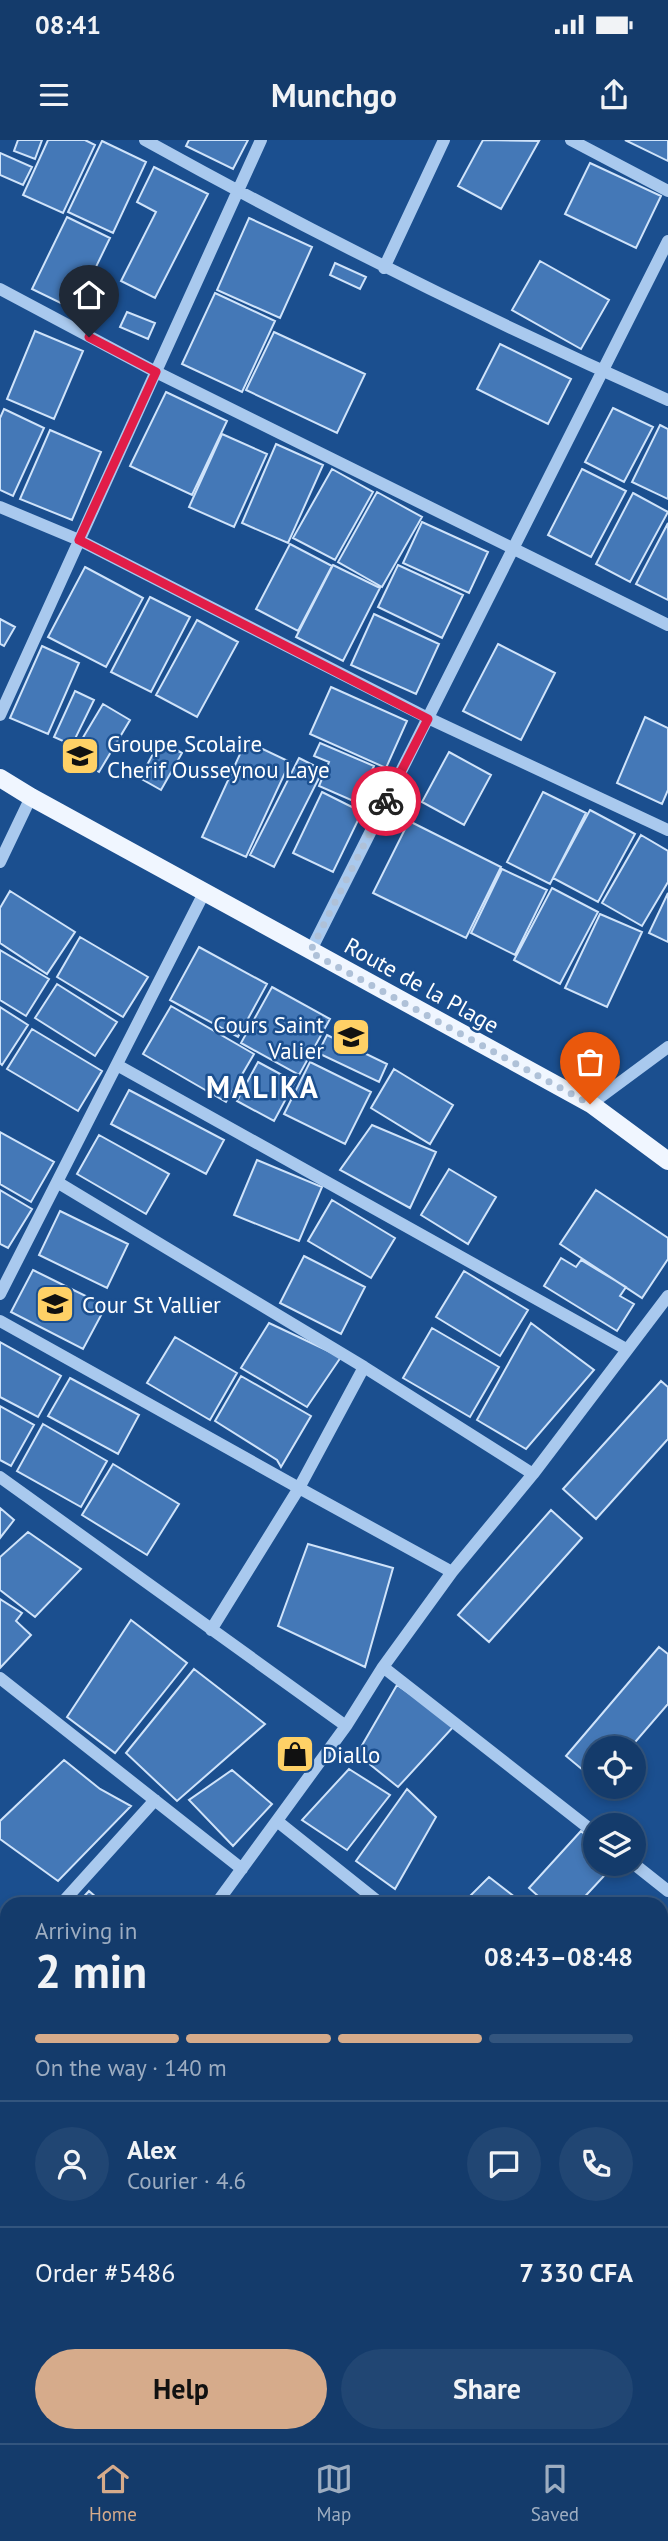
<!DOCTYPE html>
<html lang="en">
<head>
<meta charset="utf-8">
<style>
  body { margin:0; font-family:"PT Sans",sans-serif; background:#214673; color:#f1f3f6; height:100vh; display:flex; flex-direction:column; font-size:26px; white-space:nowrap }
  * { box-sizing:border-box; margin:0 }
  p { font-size:23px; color:#9dadc1 }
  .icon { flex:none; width:38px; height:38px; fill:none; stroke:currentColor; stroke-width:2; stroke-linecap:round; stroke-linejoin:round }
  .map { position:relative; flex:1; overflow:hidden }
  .panel { position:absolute; left:0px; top:1757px; width:668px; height:546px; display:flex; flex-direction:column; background:#143b6b; border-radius:21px 21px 0 0; box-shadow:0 4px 10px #0003,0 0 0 2px #33557e }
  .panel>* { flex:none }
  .fabs { position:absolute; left:583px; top:1596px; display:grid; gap:14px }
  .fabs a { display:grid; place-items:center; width:63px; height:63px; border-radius:50%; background:#143b6b; box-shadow:0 4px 10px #0003,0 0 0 2px #33557e; font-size:35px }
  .pin { position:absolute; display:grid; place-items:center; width:60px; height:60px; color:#fff; margin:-72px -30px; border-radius:50% 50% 50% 0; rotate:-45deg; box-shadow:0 0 7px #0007 }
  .pin .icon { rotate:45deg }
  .courier { position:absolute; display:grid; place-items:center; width:70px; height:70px; margin:-35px; border:5px solid #e11d48; border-radius:50%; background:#fff; color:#222; box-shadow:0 2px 9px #0007 }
  .summary em { font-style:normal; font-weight:800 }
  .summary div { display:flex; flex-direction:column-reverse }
  .summary { display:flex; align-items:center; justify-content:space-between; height:119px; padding:0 35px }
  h1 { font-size:46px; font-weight:800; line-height:52px }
  .bar { display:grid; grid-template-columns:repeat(4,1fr); gap:10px 7px; align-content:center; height:84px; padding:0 35px }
  .bar i { height:9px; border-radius:5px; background:#33557e }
  .bar .current { background:#d6ab8b }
  .bar p { grid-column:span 4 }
  .line { display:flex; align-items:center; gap:18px; padding:0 35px; border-top:2px solid #33557e }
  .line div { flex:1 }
  .round { display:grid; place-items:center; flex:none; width:74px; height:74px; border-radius:37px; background:#214673 }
  .action { display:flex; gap:14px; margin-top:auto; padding:14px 35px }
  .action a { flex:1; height:80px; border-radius:42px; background:#d6ab8b; color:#111; font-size:28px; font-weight:800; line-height:80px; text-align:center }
  .action a+a { background:#214673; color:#f1f3f6 }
  .status { display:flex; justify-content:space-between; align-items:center; height:49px; padding:0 35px; background:#143b6b; direction:ltr }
  .status svg { height:19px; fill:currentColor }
  header { display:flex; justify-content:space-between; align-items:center; height:91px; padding:0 35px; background:#143b6b; font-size:32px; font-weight:800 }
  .tab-bar { display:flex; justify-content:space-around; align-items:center; height:98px; border-top:2px solid #33557e; background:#143b6b; font-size:19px; color:#9dadc1 }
  .tab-bar a { display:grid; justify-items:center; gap:4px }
  .tab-bar .current { color:#d6ab8b }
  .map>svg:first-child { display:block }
</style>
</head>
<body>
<div class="status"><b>08:41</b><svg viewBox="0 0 49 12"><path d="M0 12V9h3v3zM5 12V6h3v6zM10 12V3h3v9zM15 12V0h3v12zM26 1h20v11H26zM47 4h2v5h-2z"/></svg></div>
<header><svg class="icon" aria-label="menu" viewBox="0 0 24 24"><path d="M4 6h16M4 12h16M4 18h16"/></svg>Munchgo<svg class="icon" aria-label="share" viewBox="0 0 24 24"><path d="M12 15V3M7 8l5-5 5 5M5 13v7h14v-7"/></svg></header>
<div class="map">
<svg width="668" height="2303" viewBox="0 0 668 2303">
  <rect width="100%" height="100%" fill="#1b4f8f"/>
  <path fill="#4478b7" stroke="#cfe3fa" stroke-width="2" d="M18 0H42L35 19 14 11Z
    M48 0H85L95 5 63 73 23 55Z
    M189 0H248L233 29 186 6Z
    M483 0 539 1 501 69 458 46Z
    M625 0H668V21Z
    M102 1 146 22 113 93 68 72Z
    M0 13 32 27 23 45 0 35Z
    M590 23 661 56 636 108 565 74Z
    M154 27 208 54 155 158 121 141 156 72 137 62Z
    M67 77 110 98 75 170 32 149Z
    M249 78 312 107 280 178 217 150Z
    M540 121 609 160 581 209 512 170Z
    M335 123 366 137 360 149 330 135Z
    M215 153 275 181 242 252 182 224Z
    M127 172 155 183 148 199 120 187Z
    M35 191 83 211 54 279 7 259Z
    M274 192 365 234 337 293 246 250Z
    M500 204 571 239 548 284 477 249Z
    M166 252 227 281 192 355 130 326Z
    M613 268 653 287 624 342 585 322Z
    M4 269 44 288 13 356 0 350V278Z
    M660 285 668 289V359L632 342Z
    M50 290 101 312 72 380 20 359Z
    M222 294 267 314 234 387 189 367Z
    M276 304 323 325 288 403 242 383Z
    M332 329 373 352 335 420 293 398Z
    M582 329 626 351 591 417 548 395Z
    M377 352 422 377 382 447 338 422Z
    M633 353 668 372 630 442 596 424Z
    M422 382 488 412 469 453 403 423Z
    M668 383V460L636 444Z
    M290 404 332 426 298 491 256 469Z
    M333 425 380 448 343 521 296 497Z
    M398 425 463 455 442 498 378 467Z
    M85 427 143 458 106 527 48 497Z
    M150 457 190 477 151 552 111 532Z
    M374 474 439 504 416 554 351 525Z
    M0 479 15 487 4 506 0 504Z
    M197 480 238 502 197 577 156 555Z
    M498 504 555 533 521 600 463 571Z
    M42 506 79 523 48 594 10 578Z
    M331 547 407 581 386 628 310 594Z
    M75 551 94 560 72 605 54 597Z
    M103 564 130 580 99 632 72 616Z
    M645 577 668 588V650L662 664 617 643Z
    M160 601 182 613 161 650 140 638Z
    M246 601 290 622 246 717 202 697Z
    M320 603 374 626 364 648 374 652 367 667 319 646 329 622 314 616Z
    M449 612 491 635 464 685 422 662Z
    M299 618 323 630 274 727 250 715Z
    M322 652 362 672 333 732 293 713Z
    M543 652 586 673 550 744 507 722Z
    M590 670 635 694 598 762 553 738Z
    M409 681 501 727 466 798 373 753Z
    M641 695 668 711V742L642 786 602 763Z
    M502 729 547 750 515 815 471 793Z
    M552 748 598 772 560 844 514 820Z
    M10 751 75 792 47 834 0 803V768Z
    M668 753V802L649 793Z
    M600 774 642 792 607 867 565 848Z
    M80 797 148 837 123 877 57 837Z
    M199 807 267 844 238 897 170 860Z
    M0 810 49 839 26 876 0 860Z
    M57 844 117 882 95 916 35 878Z
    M272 847 330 879 299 935 241 903Z
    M171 866 254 914 226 962 143 914Z
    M0 867 28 885 2 925 0 923Z
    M32 889 102 931 78 971 7 929Z
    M327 895 387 924 379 942 318 913Z
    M258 922 295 942 274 981 237 961Z
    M310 922 371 952 345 1004 284 974Z
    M394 929 453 965 430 1004 371 968Z
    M129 950 224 1000 206 1034 111 984Z
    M372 985 436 1012 410 1068 340 1030Z
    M0 992 54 1022 31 1062 0 1044Z
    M99 995 169 1034 146 1074 77 1034Z
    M257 1020 322 1047 299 1101 234 1075Z
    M449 1029 496 1057 468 1104 421 1075Z
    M0 1050 32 1069 8 1108 0 1104Z
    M596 1050 668 1098V1119L642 1158 560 1104Z
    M332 1060 395 1098 371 1138 308 1101Z
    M60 1071 128 1104 107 1148 39 1115Z
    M304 1116 365 1147 341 1194 280 1163Z
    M561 1118 576 1127 581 1120 626 1147 620 1156 634 1164 617 1191 544 1146Z
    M33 1130 106 1166 83 1209 11 1172Z
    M464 1131 528 1170 500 1216 436 1177Z
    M269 1183 341 1217 307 1267 241 1228Z
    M531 1183 594 1230 526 1309 477 1280Z
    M432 1188 499 1227 470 1277 403 1238Z
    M175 1197 237 1233 210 1280 147 1243Z
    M0 1202 61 1236 38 1277 0 1257Z
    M241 1236 311 1276 281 1327 277 1320 215 1281Z
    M70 1238 139 1275 118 1314 48 1276Z
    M661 1241 668 1247V1299L596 1379 563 1349Z
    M0 1266 34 1285 11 1326 0 1320Z
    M43 1284 107 1321 81 1367 17 1331Z
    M113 1324 179 1364 147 1415 82 1375Z
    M0 1368 14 1380 0 1398Z
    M551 1370 582 1398 489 1502 458 1475Z
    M28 1392 81 1429 35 1477 0 1450V1417Z
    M308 1404 393 1428 365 1527 278 1486Z
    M0 1459 22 1473 16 1481 31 1495 0 1528Z
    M131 1480 187 1523 115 1613 67 1577Z
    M659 1507 668 1514V1564L630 1608H595V1640L566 1616Z
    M194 1529 265 1584 177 1661 126 1613Z
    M397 1545 455 1585 398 1647 357 1614Z
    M64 1620 100 1649 131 1666 58 1741 0 1699V1681Z
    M349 1629 390 1655 347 1710 302 1680Z
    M232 1630 272 1664 233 1706 189 1660Z
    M407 1649 436 1677 395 1749 356 1721Z
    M581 1691 595 1703V1724H615L578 1764H547L529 1748Z
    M489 1737 524 1764H462Z
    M89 1751 104 1764H77Z
    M662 1773 668 1778V1818L662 1825Z
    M0 1948 7 1954V1995L0 2003Z
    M662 2083 668 2089V2119L662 2126Z
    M566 2296H623L631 2303H560Z"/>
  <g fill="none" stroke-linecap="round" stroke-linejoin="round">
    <path stroke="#a9c9ee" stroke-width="12" d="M145 0C316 95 490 181 668 260
      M571 0 668 51
      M384 128 444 0
      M0 149 156 232 668 485
      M0 367 79 400 428 578 668 690
      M0 575 261 0
      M0 722 31 657
      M310 812 668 101
      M117 925 626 1209
      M591 964 668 907
      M57 1042 364 1227
      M0 1154 204 753
      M0 1181 299 1348 211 1490
      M0 1337 346 1586
      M452 1432 299 1348 364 1227 533 1334
      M383 1527 595 1693
      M0 1538 242 1729
      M277 1681 381 1764
      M634 1724 668 1751
      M61 1764 155 1660
      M216 1764 346 1586 383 1527 452 1432 533 1334 668 1156
      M0 1831 7 1823
      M662 1991 668 1996
      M0 2054 7 2045
      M0 2112 7 2116
      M662 2157 668 2149
      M384 2296 398 2303
      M102 2303 104 2296
      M548 2303 553 2296"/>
    <path stroke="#f0f6ff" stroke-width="18" d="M0 638 31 657 591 964 668 1021"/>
  </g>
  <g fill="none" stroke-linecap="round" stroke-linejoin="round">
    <path stroke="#afc1d8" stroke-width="7" stroke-dasharray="0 12.6" d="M386 661 310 812 590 964"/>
    <path stroke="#e11d48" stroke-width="9" d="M89 197 156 232 79 400 428 579 386 661"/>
  </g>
  <defs>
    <g id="school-square" transform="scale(2.0125)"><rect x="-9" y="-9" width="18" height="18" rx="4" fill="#ffd166" stroke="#1b4f8f"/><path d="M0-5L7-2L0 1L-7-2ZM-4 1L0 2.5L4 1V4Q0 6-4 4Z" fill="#111"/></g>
    <g id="university-square" transform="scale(2.0125)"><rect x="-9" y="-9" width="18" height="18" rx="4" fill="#ffd166" stroke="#1b4f8f"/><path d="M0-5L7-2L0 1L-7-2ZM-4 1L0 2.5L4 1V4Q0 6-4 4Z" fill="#111"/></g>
    <g id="shop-square" transform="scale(2.0125)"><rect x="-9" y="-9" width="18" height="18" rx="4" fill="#ffd166" stroke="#1b4f8f"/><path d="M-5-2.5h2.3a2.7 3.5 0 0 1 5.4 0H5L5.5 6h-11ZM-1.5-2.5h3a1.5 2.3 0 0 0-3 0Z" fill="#111"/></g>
  </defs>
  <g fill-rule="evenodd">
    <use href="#school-square" x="80" y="616"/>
    <use href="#school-square" x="351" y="897"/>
    <use href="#university-square" x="55" y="1164"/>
    <use href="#shop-square" x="295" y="1614"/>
  </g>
  <g text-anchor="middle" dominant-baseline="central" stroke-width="5" stroke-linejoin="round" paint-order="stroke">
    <g font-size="23" fill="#fff" stroke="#1b4f8f" text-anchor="start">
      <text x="107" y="603">Groupe Scolaire<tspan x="107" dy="26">Cherif Ousseynou Laye</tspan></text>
      <text x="324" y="884" text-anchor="end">Cours Saint<tspan x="324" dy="26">Valier</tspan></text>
      <text x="82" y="1164">Cour St Vallier</text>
      <text x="322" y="1614">Diallo</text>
    </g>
    <g font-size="23" fill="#fff" stroke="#1b4f8f">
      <text transform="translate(422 845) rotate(29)">Route de la Plage</text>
    </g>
    <g font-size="30" font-weight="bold" letter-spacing="2" fill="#fff" stroke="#1b4f8f">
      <text x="263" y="946">MALIKA</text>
    </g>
  </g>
</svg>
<div class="fabs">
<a><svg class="icon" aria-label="locate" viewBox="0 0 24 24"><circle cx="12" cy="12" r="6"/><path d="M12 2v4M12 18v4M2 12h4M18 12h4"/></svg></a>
<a><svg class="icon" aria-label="layers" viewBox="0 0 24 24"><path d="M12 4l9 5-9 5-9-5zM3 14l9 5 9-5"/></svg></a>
</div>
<div class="pin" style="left:590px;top:964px;background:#ea580c"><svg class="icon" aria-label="bag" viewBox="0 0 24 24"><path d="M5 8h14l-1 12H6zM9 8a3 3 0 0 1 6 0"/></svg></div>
<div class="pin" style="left:89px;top:197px;background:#1f2937"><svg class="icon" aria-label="home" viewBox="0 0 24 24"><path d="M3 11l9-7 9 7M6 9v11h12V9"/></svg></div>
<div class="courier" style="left:386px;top:661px"><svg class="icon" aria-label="bike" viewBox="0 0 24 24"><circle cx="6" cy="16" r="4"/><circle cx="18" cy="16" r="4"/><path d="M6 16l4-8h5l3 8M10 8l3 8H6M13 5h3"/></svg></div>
<section class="panel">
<div class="summary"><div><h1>2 min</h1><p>Arriving in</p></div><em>08:43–08:48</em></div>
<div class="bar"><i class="current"></i><i class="current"></i><i class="current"></i><i></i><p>On the way · 140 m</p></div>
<div class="line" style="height:126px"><a class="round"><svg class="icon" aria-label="person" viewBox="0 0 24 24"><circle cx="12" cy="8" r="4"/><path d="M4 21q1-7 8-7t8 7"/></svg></a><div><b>Alex</b><p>Courier · 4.6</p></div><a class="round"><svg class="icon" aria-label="chat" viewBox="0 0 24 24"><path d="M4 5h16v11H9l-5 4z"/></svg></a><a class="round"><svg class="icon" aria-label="phone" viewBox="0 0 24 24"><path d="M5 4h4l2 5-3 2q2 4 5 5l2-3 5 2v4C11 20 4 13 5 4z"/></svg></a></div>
<div class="line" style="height:91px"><div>Order #5486</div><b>7 330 CFA</b></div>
<div class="action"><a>Help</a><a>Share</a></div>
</section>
</div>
<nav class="tab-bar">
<a class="current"><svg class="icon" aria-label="home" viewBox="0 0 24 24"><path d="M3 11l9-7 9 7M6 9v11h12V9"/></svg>Home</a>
<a><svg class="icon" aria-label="map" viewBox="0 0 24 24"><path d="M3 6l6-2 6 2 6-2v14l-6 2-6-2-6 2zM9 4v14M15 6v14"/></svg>Map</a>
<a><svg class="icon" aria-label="saved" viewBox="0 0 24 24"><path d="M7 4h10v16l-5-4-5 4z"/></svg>Saved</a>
</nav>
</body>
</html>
